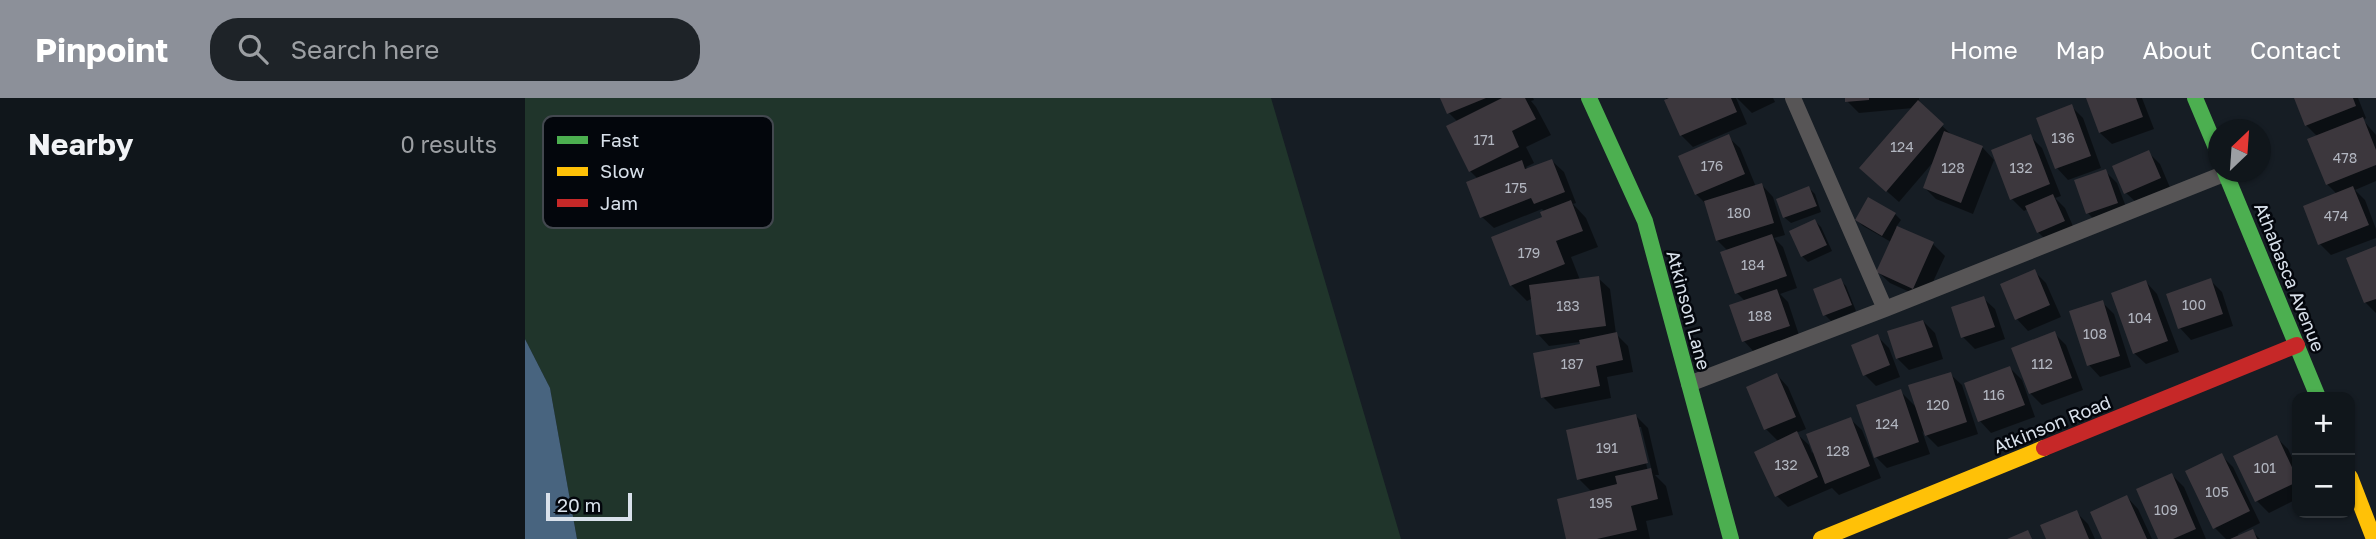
<!DOCTYPE html>
<html lang="en">
<head>
<meta charset="utf-8">
<style>
  :root { --surface:#10161b; --page:#1e2328; --text:#f1f3f6; --muted:#9c9fa3; --line:#30353a; --accent:#8c9099 }
  body { margin:0; font-family:"Golos Text",sans-serif; background:var(--page); color:var(--text) }
  .controls { position:absolute; right:21px; bottom:21px; display:grid; overflow:hidden; border-radius:14px; box-shadow:0 2px 5px #0004 }
  .controls button { width:63px; height:63px; display:grid; place-items:center; padding:0; border:0; border-bottom:2px solid var(--line); background:var(--surface); color:var(--text); font:35px sans-serif }
  .compass { position:absolute; left:1683px; top:21px; width:63px; height:63px; border-radius:50%; background:var(--surface); box-shadow:0 2px 5px #0004; rotate:25deg }
  .scale { position:absolute; left:21px; bottom:18px; width:86px; box-sizing:border-box; padding-left:7px; border:4px solid #d9e1eb; border-top:0; font-size:19px; line-height:24px; white-space:nowrap; color:#d9e1eb; -webkit-text-stroke:5px #03060c; paint-order:stroke }
  .list { margin:0; padding:0; list-style:none }
  h2 { display:flex; justify-content:space-between; align-items:center; height:91px; margin:0; padding:0 28px; font-size:30px }
  h2 small { font-size:23px; font-weight:400; color:var(--muted) }
  .icon { flex:none; width:38px; height:38px; fill:none; stroke:currentColor; stroke-width:2; stroke-linecap:round; stroke-linejoin:round }
  .map { position:relative; flex:none; width:1851px; height:441px; overflow:hidden }
  header { display:flex; align-items:center; gap:42px; box-sizing:border-box; height:98px; padding:0 35px; background:var(--accent); color:#fff }
  header strong { font-size:33px }
  nav { display:flex; gap:38px; margin-inline-start:auto; font-size:24px }
  .search { width:490px; height:63px; background:var(--page); display:flex; align-items:center; gap:18px; box-sizing:border-box; padding:0 24px; border-radius:28px; color:var(--muted); font-size:26px }
  main { display:flex }
  aside { flex:1; background:var(--surface) }
  .map>svg:first-child { display:block }
  .green { fill:#20352b }
  .water { fill:#48647f }
  .shadow { fill:#0007; fill-rule:evenodd }
  .building { fill:#3c373d }
  .lines { fill:none; stroke-linecap:round; stroke-linejoin:round }
  .lane { stroke:#575556; stroke-width:16 }
  .fast { stroke:#4caf50; stroke-width:16 }
  .slow { stroke:#ffc107; stroke-width:16 }
  .jam { stroke:#c62828; stroke-width:16 }
  .labels { text-anchor:middle; dominant-baseline:central; stroke-width:5; stroke-linejoin:round; paint-order:stroke }
  .number-label { font-size:14px; fill:#b2b6c0 }
  .street-label { font-size:18px; fill:#d9e1eb; stroke:#03060c }
  .key { fill:#03060c; stroke:#43484f; stroke-width:2 }
  .key-label { font-size:19px; fill:#d9e1eb }
</style>
</head>
<body>
<header>
<strong>Pinpoint</strong>
<div class="search"><svg class="icon" aria-label="search" viewBox="0 0 24 24"><circle cx="10" cy="10" r="6"/><path d="M15 15l6 6"/></svg>Search here</div>
<nav><a>Home</a><a>Map</a><a>About</a><a>Contact</a></nav>
</header>
<main>
<aside>
<h2>Nearby<small>0 results</small></h2>
<ul class="list">
</ul>
</aside>
<div class="map">
<svg width="1851" height="441" viewBox="0 0 1851 441">
  <rect width="100%" height="100%" fill="#161d24"/>
  <path class="green" d="M0 0H746L876 441H52L25 290 0 241Z"/>
  <path class="water" d="M0 241 25 290 52 441H0Z"/>
  <path class="shadow" d="M917 0H1008L1009 2 1006 3 1011 9 1026 37 1001 49 1009 65 1001 69 1004 72 1027 63 1039 74 1051 105 1048 106 1061 120 1073 149 1046 159 1055 182 1073 180 1085 191 1091 236 1103 248 1108 274 1082 279 1086 300 1030 311 1018 299 1063 246 1062 243 1024 248 1013 236 1008 200 1002 203 986 187 1020 114 1017 111 969 130 957 119 953 81 945 73 933 24 924 15Z
    M1141 0H1211L1222 26 1168 49 1156 37Z
    M1212 0H1248L1250 4 1227 15Z
    M1321 0H1394L1395 7 1430 40 1458 50 1469 62 1448 116 1411 101 1400 90 1410 62 1374 104 1348 81 1388 10 1334 15 1322 3Z
    M1563 0H1617L1629 31 1587 46 1575 35Z
    M1771 0H1833L1841 20 1838 22 1851 37V83L1830 92 1840 102 1851 131V140L1806 157 1795 146 1812 96 1802 86 1793 39 1781 27Z
    M1546 8 1558 20 1576 70 1543 82 1532 70Z
    M1505 38 1517 50 1536 98 1530 100 1540 110 1551 135 1525 146 1513 134 1503 111 1499 113 1487 101Z
    M1203 39 1215 50 1231 89 1237 87 1248 99 1260 137 1249 140 1258 149 1272 190 1255 196 1263 204 1275 240 1230 255 1219 243 1207 208 1220 203 1212 195 1203 153 1192 142 1181 106 1171 96Z
    M1623 54 1635 66 1646 92 1613 106 1601 95Z
    M1581 74 1592 85 1604 117 1574 127 1563 115Z
    M1284 90 1290 96 1296 114 1266 125 1260 120 1253 102Z
    M1370 116 1376 122 1371 129 1408 146 1420 158 1400 201 1365 185 1353 174 1366 144 1338 128 1332 122Z
    M1290 123 1296 129 1307 153 1283 164 1277 158Z
    M1851 150V215L1840 204Z
    M1509 173 1521 185 1536 219 1503 233 1492 221Z
    M1315 182 1321 188 1331 213 1306 223 1300 217Z
    M1685 182 1697 194 1708 228 1666 242 1655 230Z
    M1621 184 1632 196 1654 254 1621 266 1609 255Z
    M1458 200 1470 211 1480 241 1450 251 1438 239 1428 210Z
    M1577 204 1589 216 1606 269 1575 279 1564 267Z
    M1398 223 1410 235 1418 261 1384 272 1372 260Z
    M1529 235 1541 247 1558 292 1517 307 1505 295Z
    M1352 238 1364 250 1375 279 1351 288 1340 277Z
    M1485 270 1497 282 1510 319 1466 335 1455 323 1441 286Z
    M1425 276 1437 287 1453 336 1413 349 1397 333 1405 356 1362 370 1351 359 1375 293 1392 310Z
    M1252 277 1263 289 1281 331 1271 335 1284 347 1287 355 1325 321 1337 332 1356 380 1314 397 1307 390 1263 409 1252 398 1254 344 1241 331Z
    M1111 318 1123 330 1134 377H1130L1141 388 1148 417 1121 423 1125 441H1043L1067 394 1054 381ZM1113 329H1116L1127 373 1123 374Z
    M1751 339 1763 351 1772 370V401L1744 415 1732 403 1711 358Z
    M1696 357 1708 369 1735 425 1713 436 1714 439 1727 433 1735 441H1701L1690 430Z
    M1647 377 1659 389 1681 441H1635Z
    M1602 399 1613 411 1627 441H1579Z
    M1551 414 1563 426 1570 441H1523Z"/>
  <path class="building" d="M915 0H961L922 16Z
    M977 0H1000L1011 21 987 33 994 49 944 74 921 28Z
    M1144 0H1206L1212 14 1155 38 1139 2Z
    M1320 0H1344V2L1320 4Z
    M1561 0H1611L1618 19 1574 35Z
    M1769 0H1828L1831 8 1780 28Z
    M1393 2 1419 26 1361 94 1334 70Z
    M1547 6 1566 58 1530 71 1511 20Z
    M1838 19 1851 52V67L1801 87 1782 41Z
    M1419 33 1458 48 1436 105 1398 90Z
    M1204 36 1220 76 1170 97 1153 58Z
    M1506 36 1525 86 1485 102 1466 52Z
    M1624 52 1636 80 1599 96 1587 68Z
    M1027 61 1040 94 1009 106 1006 100 955 120 941 84 997 62 1000 71Z
    M1581 71 1593 105 1561 116 1549 82Z
    M1237 85 1249 125 1191 143 1179 103Z
    M1284 88 1292 108 1258 120 1251 101Z
    M1828 88 1844 127 1793 147 1778 108Z
    M1528 96 1540 123 1512 135 1500 108Z
    M1343 99 1371 115 1357 138 1330 122Z
    M1046 102 1058 133 1031 143 1040 166 985 188 966 139 1017 119 1015 114Z
    M1290 121 1302 147 1276 159 1264 133Z
    M1372 128 1409 144 1388 191 1351 174Z
    M1247 136 1262 178 1210 196 1195 154Z
    M1851 148V201L1839 205 1821 160Z
    M1510 171 1525 207 1490 222 1475 186Z
    M1074 178 1081 228 1011 237 1004 187Z
    M1316 180 1327 207 1298 218 1288 191Z
    M1686 180 1698 216 1653 231 1641 196Z
    M1621 182 1643 243 1608 256 1586 195Z
    M1252 191 1265 228 1217 244 1204 207Z
    M1459 198 1470 229 1436 240 1426 209Z
    M1578 202 1595 258 1562 268 1544 213Z
    M1398 222 1408 249 1371 261 1362 233Z
    M1530 233 1547 280 1504 296 1486 250Z
    M1092 234 1098 262 1071 268 1075 288 1016 300 1008 255 1055 246 1054 242Z
    M1353 236 1365 267 1338 278 1326 247Z
    M1485 268 1500 307 1453 324 1439 285Z
    M1426 274 1442 324 1400 338 1383 287Z
    M1252 275 1271 319 1239 332 1221 289Z
    M1376 291 1394 344 1349 360 1331 307Z
    M1111 316 1123 365 1052 382 1041 332Z
    M1326 319 1345 368 1300 386 1281 336Z
    M1272 333 1293 379 1250 399 1229 354Z
    M1752 337 1772 380V384L1730 404 1708 358Z
    M1697 355 1725 413 1688 431 1660 373Z
    M1126 370 1133 401 1106 408 1112 432 1072 441H1041L1032 401 1092 386 1090 378Z
    M1647 375 1671 431 1648 441H1633L1611 391Z
    M1602 397 1622 441H1577L1565 414Z
    M1552 412 1564 441H1521L1515 427Z
    M1728 431 1732 441H1705Z
    M1503 432 1507 441H1482Z"/>
  <g class="lines">
    <path class="lane" d="M1268 0 1360 211
      M1164 286 1360 211 1701 75"/>
    <path class="fast" d="M1064 0 1120 123 1206 441
      M1670 0 1694 57
      M1700 74 1793 299"/>
    <path class="slow" d="M1825 379 1849 441
      M1296 441 1519 350"/>
    <path class="jam" d="M1519 350 1772 247"/>
  </g>
  <g class="labels">
    <g class="number-label">
      <text x="1538" y="39">136</text>
      <text x="959" y="41">171</text>
      <text x="1377" y="48">124</text>
      <text x="1820" y="59">478</text>
      <text x="1187" y="67">176</text>
      <text x="1428" y="69">128</text>
      <text x="1496" y="69">132</text>
      <text x="991" y="89">175</text>
      <text x="1214" y="114">180</text>
      <text x="1811" y="117">474</text>
      <text x="1004" y="154">179</text>
      <text x="1228" y="166">184</text>
      <text x="1669" y="206">100</text>
      <text x="1043" y="207">183</text>
      <text x="1235" y="217">188</text>
      <text x="1615" y="219">104</text>
      <text x="1570" y="235">108</text>
      <text x="1047" y="265">187</text>
      <text x="1517" y="265">112</text>
      <text x="1469" y="296">116</text>
      <text x="1413" y="306">120</text>
      <text x="1362" y="325">124</text>
      <text x="1082" y="349">191</text>
      <text x="1313" y="352">128</text>
      <text x="1261" y="366">132</text>
      <text x="1740" y="369">101</text>
      <text x="1692" y="393">105</text>
      <text x="1076" y="404">195</text>
      <text x="1641" y="411">109</text>
    </g>
    <g class="street-label">
      <text transform="translate(1765 179) rotate(68)">Athabasca Avenue</text>
      <text transform="translate(1164 212) rotate(75)">Atkinson Lane</text>
      <text transform="translate(1527 326) rotate(-22)">Atkinson Road</text>
    </g>
  </g>
  <rect x="18" y="18" width="230" height="112" rx="10" class="key"/>
  <rect x="32" y="38" width="31" height="8" fill="#4caf50"/>
  <rect x="32" y="69" width="31" height="9" fill="#ffc107"/>
  <rect x="32" y="101" width="31" height="8" fill="#c62828"/>
  <g class="key-label">
    <text x="75" y="49">Fast</text>
    <text x="75" y="80">Slow</text>
    <text x="75" y="112">Jam</text>
  </g>
</svg>
<div class="controls">
<button>+</button>
<button>−</button>
</div>
<svg class="compass" viewBox="-18 -18 36 36"><path d="M0-13l5 13h-10z" fill="#e53935"/><path d="M0 13l5-13h-10z" fill="#9c9fa3"/></svg>
<div class="scale">20 m</div>
</div>
</main>
</body>
</html>
